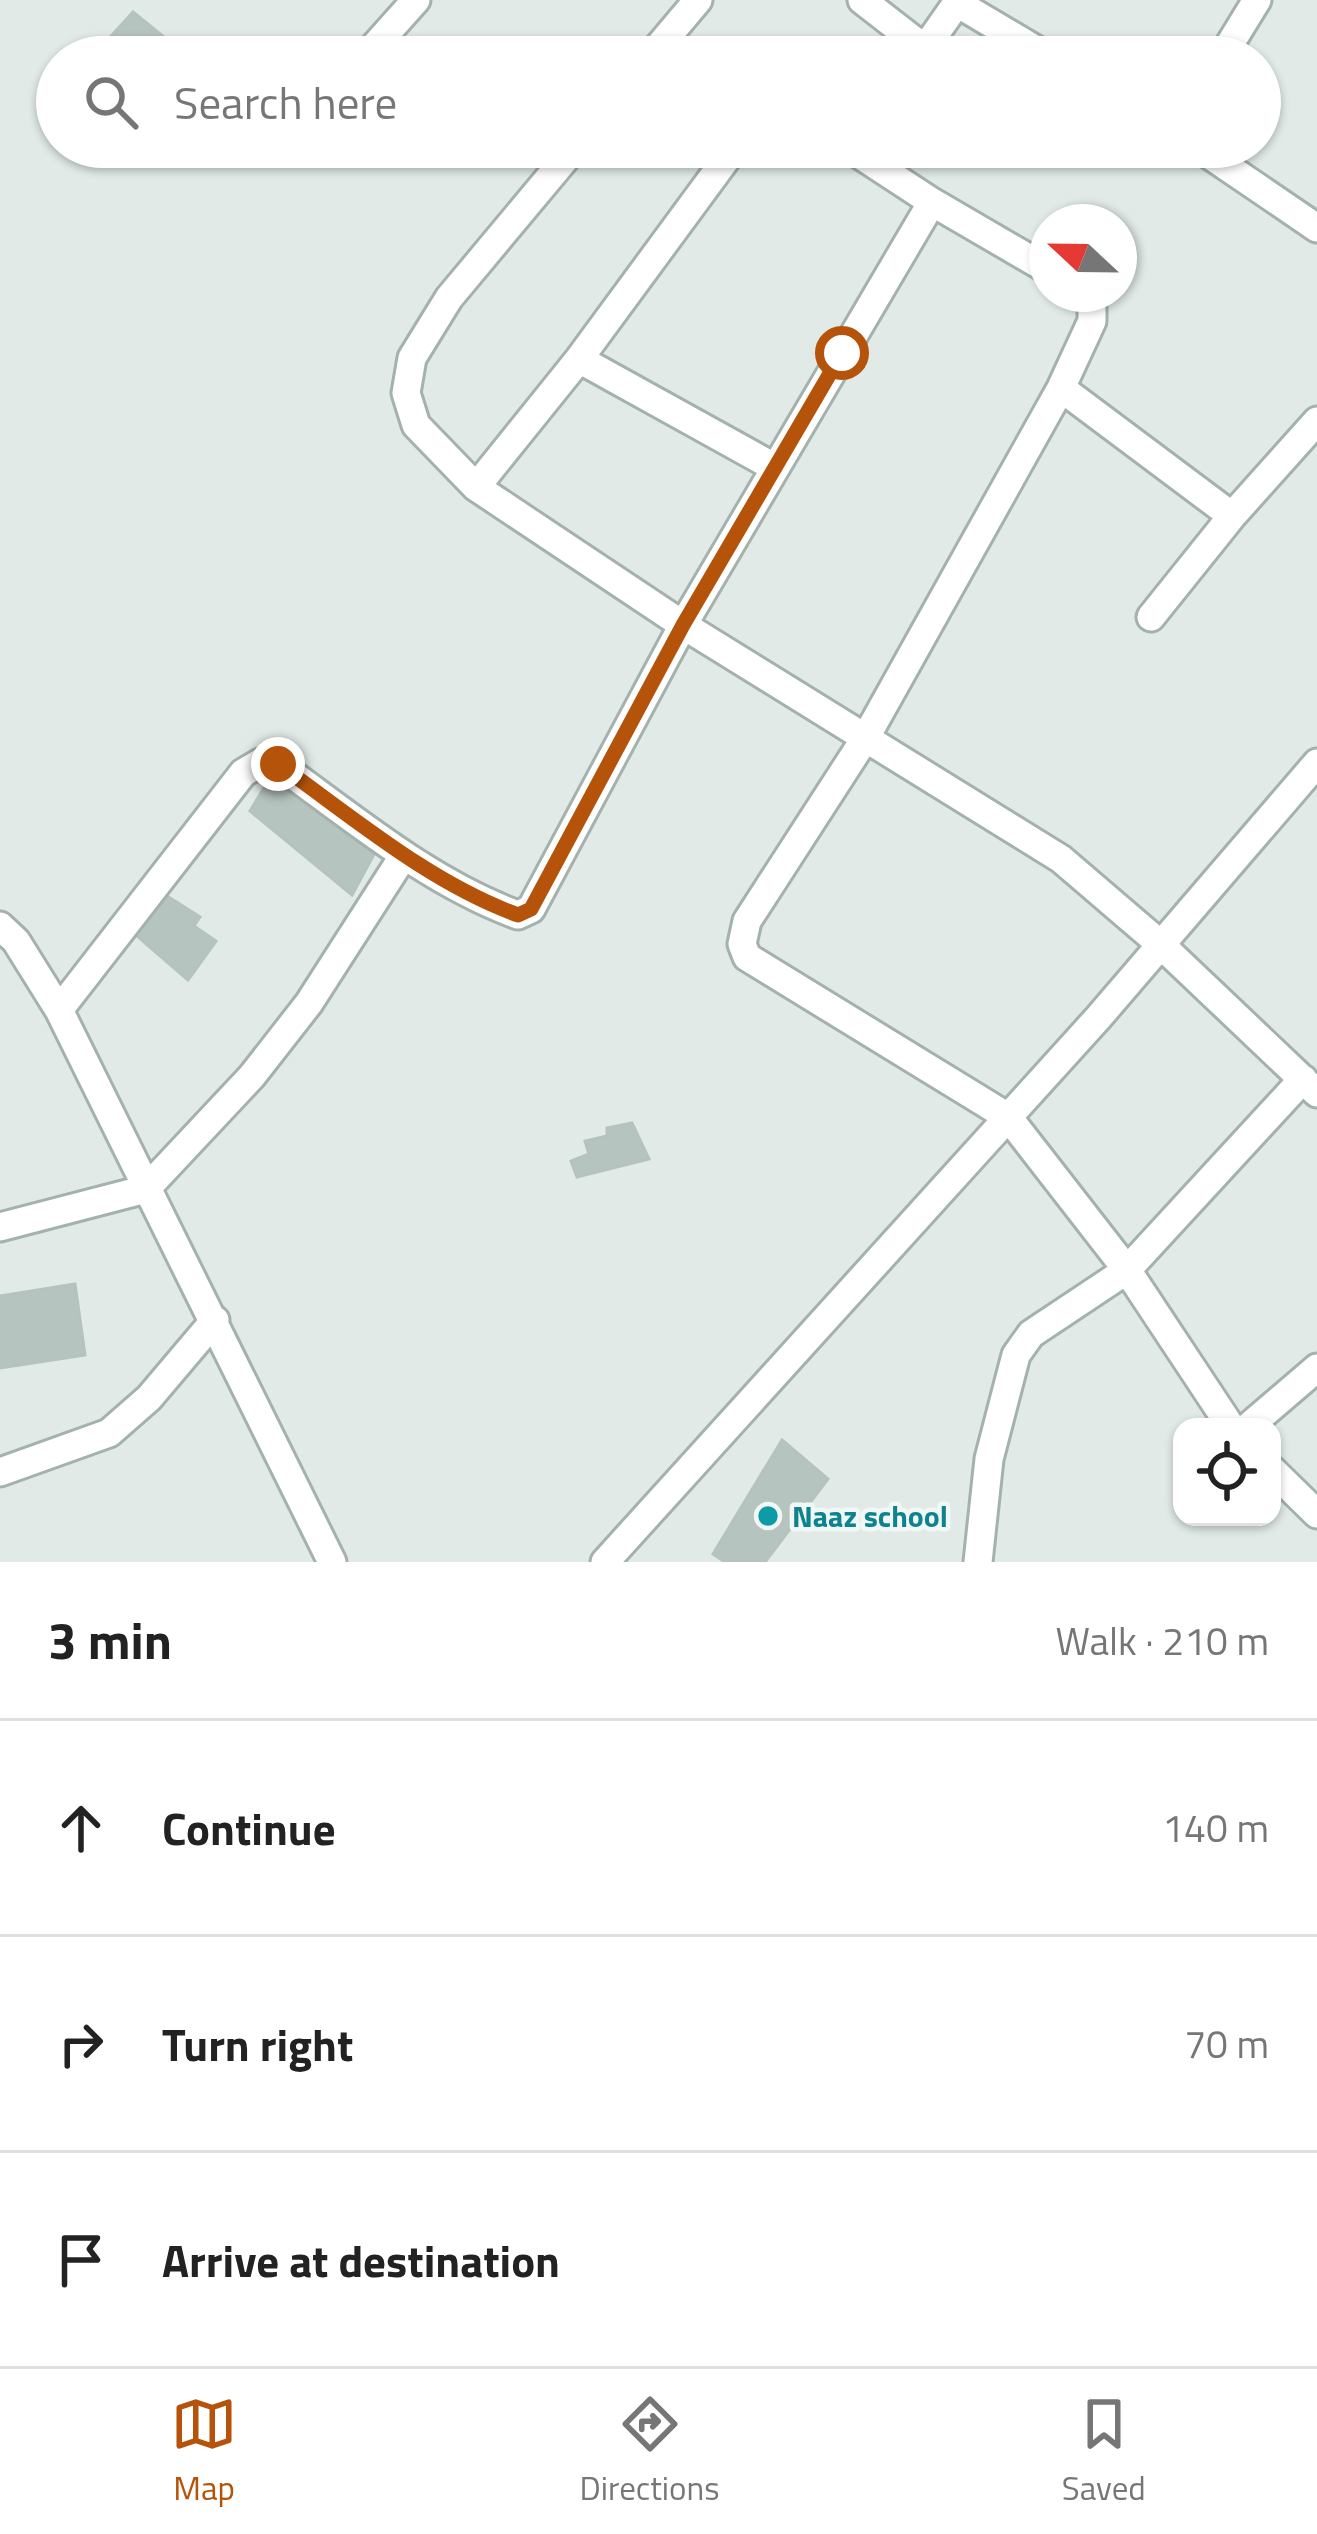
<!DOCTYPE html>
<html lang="en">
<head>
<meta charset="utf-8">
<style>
  :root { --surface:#fff; --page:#f2f2f2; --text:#222; --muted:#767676; --line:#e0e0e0; --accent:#b45309 }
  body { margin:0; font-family:"Titillium Web",sans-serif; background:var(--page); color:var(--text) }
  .controls { position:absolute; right:36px; bottom:36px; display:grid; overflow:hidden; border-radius:24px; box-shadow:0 3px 9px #0004 }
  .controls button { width:108px; height:108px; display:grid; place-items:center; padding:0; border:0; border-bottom:3px solid var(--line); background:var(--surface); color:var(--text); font:60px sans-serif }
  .compass { position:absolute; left:1029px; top:204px; width:108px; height:108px; border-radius:50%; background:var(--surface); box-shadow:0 3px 9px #0004; rotate:292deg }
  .stop { position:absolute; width:36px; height:36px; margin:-27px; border:9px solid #b45309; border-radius:50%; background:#fff }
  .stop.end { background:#b45309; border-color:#fff; box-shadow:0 3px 12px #0008 }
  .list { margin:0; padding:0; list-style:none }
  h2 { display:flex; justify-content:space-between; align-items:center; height:156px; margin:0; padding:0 48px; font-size:51px }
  h2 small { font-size:39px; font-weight:400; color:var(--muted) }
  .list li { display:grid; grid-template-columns:78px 1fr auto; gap:36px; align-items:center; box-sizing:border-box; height:216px; padding:0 48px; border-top:3px solid var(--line) }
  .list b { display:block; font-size:45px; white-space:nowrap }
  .list em { font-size:39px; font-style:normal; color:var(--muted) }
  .icon { flex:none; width:66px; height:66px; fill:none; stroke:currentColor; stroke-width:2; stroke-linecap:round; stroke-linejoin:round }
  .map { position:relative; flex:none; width:1317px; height:1562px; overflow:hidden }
  .search { position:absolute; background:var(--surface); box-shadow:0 3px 9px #0004; left:36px; right:36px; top:36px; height:132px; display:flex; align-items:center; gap:30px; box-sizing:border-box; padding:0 42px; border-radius:66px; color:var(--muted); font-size:45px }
  .sheet { height:804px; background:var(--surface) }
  nav { display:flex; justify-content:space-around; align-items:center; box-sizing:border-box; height:168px; border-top:3px solid var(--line); background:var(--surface); font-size:33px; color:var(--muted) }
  nav a { display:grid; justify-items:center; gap:6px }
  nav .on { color:var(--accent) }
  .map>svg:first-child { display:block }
  .building { fill:#b6c4bf; stroke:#b4c3bd; stroke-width:3 }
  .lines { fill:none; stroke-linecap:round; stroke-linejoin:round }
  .street-casing { stroke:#a4b1ad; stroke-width:33 }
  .street { stroke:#fff; stroke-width:27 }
  .route { stroke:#b45309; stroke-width:15 }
  .culture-dot { fill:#0f9aa8; stroke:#f1f7f4; stroke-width:4.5 }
  .labels { text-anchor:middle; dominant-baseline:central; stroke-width:9; stroke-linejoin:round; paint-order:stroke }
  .culture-label { font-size:30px; font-weight:bold; fill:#0d838f; stroke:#f1f7f4; text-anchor:start }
</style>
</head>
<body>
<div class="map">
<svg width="1317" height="1562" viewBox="0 0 1317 1562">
  <rect width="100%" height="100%" fill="#e1eae6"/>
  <path class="building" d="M133 12 180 50 172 57H96L94 55Z
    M273 773 378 847 352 895 250 811Z
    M159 891 200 917 194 926 216 941 188 980 129 929Z
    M632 1123 649 1159 577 1177 571 1161 589 1154 585 1141 607 1136V1128Z
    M75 1284 85 1355 0 1368V1296Z
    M782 1440 828 1479 765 1562H725L713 1554Z"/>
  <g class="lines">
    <g class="street-casing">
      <path id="street" d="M862 0 925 49
        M957 3 1048 57
        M365 57 416 0
        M650 57 698 0
        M919 57 959 0
        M1222 57 1257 0
        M575 147 449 298 412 358 406 393 416 425 476 487 683 625 1061 859 1159 943 1317 1093
        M848 147 932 202 1047 269
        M1198 147 1317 228
        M1085 294 1092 305V321L1061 388 866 737 747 921 742 944 747 957 1008 1117 1127 1270 1231 1427
        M579 359 774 467
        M1061 388 1232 516 1317 421
        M476 487 579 359 735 147
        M1151 617 1232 516
        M0 926 16 941 59 1010 332 1562
        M59 1010 243 773 260 763 278 764C353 818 430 883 518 915L531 909 683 625 932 202
        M0 1227 146 1189 252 1076 309 1003 404 855
        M1248 1427 1317 1368
        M1272 1470 1317 1514
        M0 1472 109 1433 149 1398 215 1320
        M605 1562 1098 1018 1317 763
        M978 1562 989 1459 1016 1355 1031 1334 1127 1270 1303 1079"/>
    </g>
    <use href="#street" class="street"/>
  </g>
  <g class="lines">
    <path class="route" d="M278 764C354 818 430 883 518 915L531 909 683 625 842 353"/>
  </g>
  <circle class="culture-dot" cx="768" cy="1516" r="12"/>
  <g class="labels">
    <g class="culture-label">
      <text x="792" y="1516">Naaz school</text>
    </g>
  </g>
</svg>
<div class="controls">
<button><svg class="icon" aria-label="locate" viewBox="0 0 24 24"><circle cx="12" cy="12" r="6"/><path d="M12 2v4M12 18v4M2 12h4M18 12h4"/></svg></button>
</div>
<svg class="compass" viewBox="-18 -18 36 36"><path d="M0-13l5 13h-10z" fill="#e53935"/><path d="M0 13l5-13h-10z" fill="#767676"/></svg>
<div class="stop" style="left:842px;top:353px"></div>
<div class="stop end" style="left:278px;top:764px"></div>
<div class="search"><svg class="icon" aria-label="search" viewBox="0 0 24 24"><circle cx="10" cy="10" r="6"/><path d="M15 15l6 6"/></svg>Search here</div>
</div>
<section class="sheet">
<h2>3 min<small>Walk · 210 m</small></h2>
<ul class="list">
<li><svg class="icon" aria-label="ahead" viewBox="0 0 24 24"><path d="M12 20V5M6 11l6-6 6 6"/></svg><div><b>Continue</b></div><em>140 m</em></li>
<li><svg class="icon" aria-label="right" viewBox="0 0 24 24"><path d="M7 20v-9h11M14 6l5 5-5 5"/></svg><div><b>Turn right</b></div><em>70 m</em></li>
<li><svg class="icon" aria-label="arrive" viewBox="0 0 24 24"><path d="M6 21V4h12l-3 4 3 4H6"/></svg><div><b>Arrive at destination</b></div></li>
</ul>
</section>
<nav>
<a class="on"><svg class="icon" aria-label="map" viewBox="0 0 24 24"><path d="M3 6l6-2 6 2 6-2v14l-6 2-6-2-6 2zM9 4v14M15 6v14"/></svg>Map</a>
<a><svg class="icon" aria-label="directions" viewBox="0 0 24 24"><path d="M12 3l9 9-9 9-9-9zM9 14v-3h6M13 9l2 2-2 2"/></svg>Directions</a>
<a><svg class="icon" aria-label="saved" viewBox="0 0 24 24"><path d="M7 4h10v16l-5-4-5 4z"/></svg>Saved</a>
</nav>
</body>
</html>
